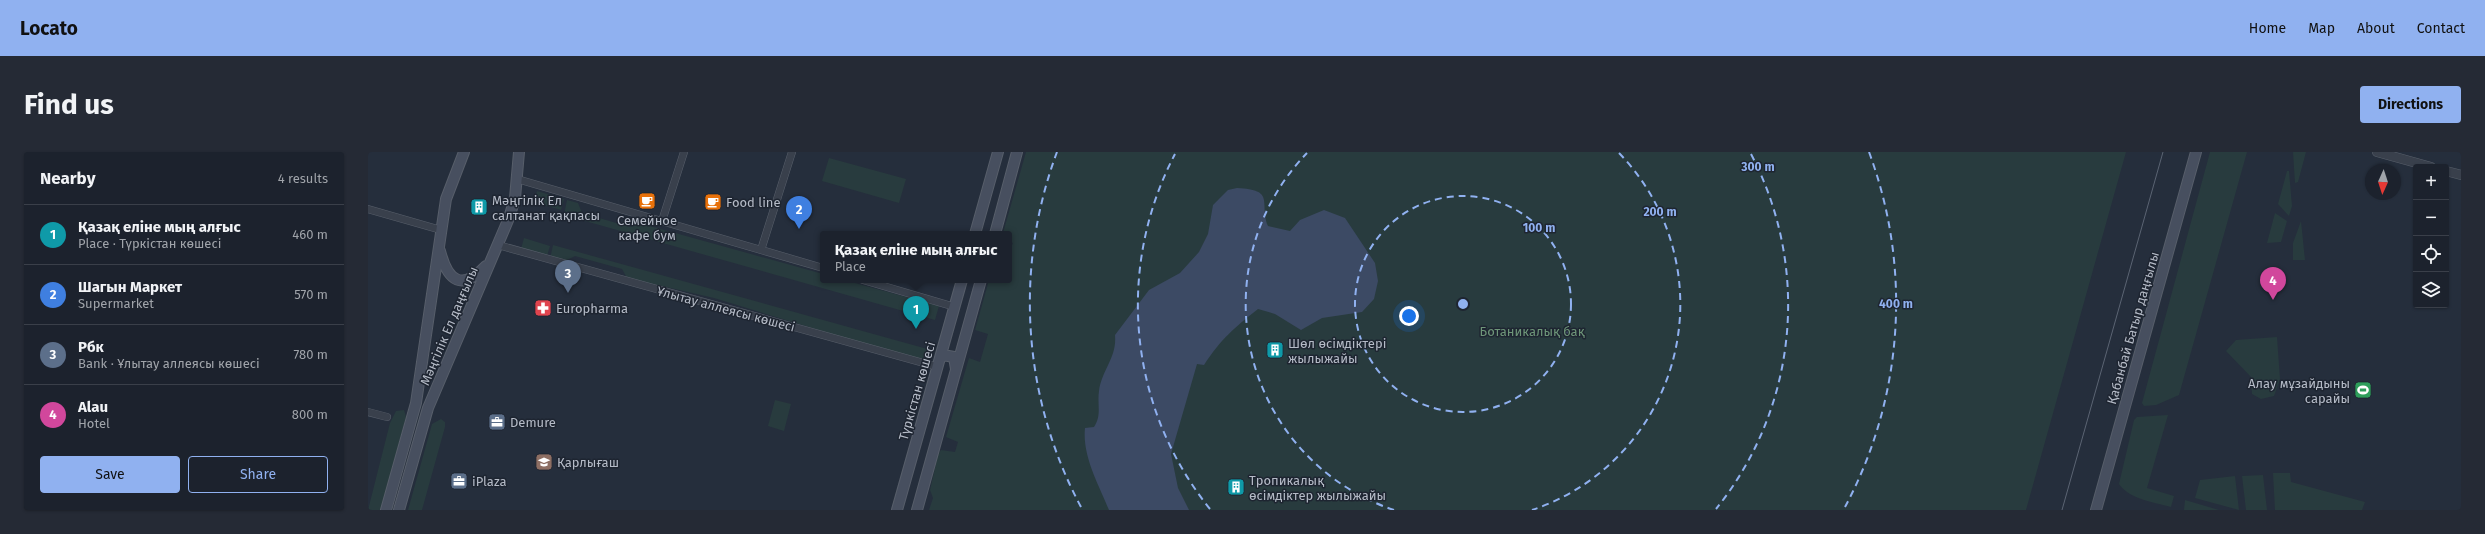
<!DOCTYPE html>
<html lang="en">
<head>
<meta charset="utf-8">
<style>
  :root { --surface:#1c222d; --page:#252a35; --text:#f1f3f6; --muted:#a0a4aa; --line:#3a3f49; --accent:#90b1f0 }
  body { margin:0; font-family:"Fira Sans",sans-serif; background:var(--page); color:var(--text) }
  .controls { position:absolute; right:12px; top:12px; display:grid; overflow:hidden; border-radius:4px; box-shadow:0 1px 3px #0004 }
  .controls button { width:36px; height:36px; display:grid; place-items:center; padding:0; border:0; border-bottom:1px solid var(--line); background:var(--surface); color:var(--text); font:20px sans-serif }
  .compass { position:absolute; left:1997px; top:12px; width:36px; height:36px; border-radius:50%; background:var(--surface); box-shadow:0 1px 3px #0004; rotate:183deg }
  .you { position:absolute; left:1041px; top:164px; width:14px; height:14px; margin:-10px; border:3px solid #fff; border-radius:50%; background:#1a73e8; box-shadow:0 0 0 6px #1a73e833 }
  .badge { display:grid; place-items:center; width:26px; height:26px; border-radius:50%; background:var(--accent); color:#fff; font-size:13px; font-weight:700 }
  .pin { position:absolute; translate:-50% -33px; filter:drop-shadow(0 1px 2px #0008) }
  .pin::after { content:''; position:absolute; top:21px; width:14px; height:12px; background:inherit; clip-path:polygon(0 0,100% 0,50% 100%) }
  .popup { position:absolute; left:452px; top:79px; width:192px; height:52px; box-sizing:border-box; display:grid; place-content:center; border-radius:4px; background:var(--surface); filter:drop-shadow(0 1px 3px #0005); font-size:13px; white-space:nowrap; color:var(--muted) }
  .popup b { font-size:15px; color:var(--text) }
  .popup::after { content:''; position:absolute; left:50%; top:100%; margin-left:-8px; border:8px solid transparent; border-top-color:var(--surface) }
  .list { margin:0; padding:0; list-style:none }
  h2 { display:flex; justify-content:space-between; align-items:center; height:52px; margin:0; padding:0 16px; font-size:17px }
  h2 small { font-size:13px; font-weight:400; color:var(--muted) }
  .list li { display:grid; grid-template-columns:26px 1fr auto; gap:12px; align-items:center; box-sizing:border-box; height:60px; padding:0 16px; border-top:1px solid var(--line) }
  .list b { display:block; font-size:15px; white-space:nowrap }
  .list p { margin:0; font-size:13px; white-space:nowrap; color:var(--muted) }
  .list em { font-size:13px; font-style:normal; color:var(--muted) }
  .actions { display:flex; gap:8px; padding:12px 16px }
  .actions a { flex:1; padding:9px 0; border:1px solid var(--accent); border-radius:4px; text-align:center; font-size:14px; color:var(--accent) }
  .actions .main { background:var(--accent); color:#111 }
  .icon { flex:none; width:22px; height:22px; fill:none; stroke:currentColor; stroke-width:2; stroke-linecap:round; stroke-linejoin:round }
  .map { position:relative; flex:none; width:2093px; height:358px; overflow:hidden; border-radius:4px }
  header { display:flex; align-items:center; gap:24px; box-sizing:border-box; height:56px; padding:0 20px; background:var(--accent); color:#111 }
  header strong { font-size:19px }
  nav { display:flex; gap:22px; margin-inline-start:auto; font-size:14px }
  .intro { display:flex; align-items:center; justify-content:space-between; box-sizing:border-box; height:96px; padding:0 24px }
  h1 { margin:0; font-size:28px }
  .button { padding:10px 18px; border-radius:4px; background:var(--accent); color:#111; font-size:14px; font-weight:700 }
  main { display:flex; gap:24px; padding:0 24px }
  aside { flex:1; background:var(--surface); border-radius:4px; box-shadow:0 1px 3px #0004 }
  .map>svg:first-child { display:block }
  .green { fill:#283b3e }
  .water { fill:#3c4a64 }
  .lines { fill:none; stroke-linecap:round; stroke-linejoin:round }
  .minor-casing { stroke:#575e6a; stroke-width:8 }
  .tertiary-casing { stroke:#575e6a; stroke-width:10 }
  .secondary-casing { stroke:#575e6a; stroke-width:12 }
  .minor { stroke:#39404c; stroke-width:7 }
  .tertiary { stroke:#39404c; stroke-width:9 }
  .secondary { stroke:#474f5f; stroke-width:10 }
  .tram { stroke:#5b6473; stroke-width:1 }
  .ring { fill:none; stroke:#90b1f0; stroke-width:2; stroke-dasharray:7 5 }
  .labels { text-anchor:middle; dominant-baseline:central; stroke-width:3; stroke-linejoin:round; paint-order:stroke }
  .poi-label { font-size:13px; fill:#b5bbc7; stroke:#1e2531; text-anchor:start }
  .street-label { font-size:13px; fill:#b5bbc7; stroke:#1e2531 }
  .park-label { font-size:13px; fill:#6e9679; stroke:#1e2531 }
  .centre { fill:#90b1f0; stroke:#1e2531; stroke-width:2 }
  .ring-label { font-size:12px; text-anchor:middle; font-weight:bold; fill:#90b1f0; stroke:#1e2531; stroke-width:3; stroke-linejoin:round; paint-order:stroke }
</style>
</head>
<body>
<header>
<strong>Locato</strong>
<nav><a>Home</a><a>Map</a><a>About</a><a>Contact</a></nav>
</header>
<div class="intro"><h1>Find us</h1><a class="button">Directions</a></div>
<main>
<aside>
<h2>Nearby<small>4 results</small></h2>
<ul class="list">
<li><span class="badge" style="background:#0f9aa8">1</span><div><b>Қазақ еліне мың алғыс</b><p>Place · Түркістан көшесі</p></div><em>460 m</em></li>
<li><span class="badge" style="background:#3f7fe0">2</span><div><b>Шагын Маркет</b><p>Supermarket</p></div><em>570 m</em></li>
<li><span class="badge" style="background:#5c6f8a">3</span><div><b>Рбк</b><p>Bank · Ұлытау аллеясы көшесі</p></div><em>780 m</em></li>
<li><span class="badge" style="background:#d1479c">4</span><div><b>Alau</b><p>Hotel</p></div><em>800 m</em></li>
</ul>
<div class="actions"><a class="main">Save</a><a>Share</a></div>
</aside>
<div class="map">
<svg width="2093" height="358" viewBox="0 0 2093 358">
  <rect width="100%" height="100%" fill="#252e3c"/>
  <path class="green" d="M658 0H1758L1658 358H561L565 346 562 338 570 303 573 298 587 300 590 290 578 285 601 206 612 210 620 182 607 178 621 128H641V100L645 91 641 89V82L635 81Z
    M1842 0H1879L1811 243 1788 253 1776 254 1774 251Z
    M1925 0H1938L1930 30 1927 31Z
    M461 6 538 27 531 51 454 29Z
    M1919 19H1921L1924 54 1921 64 1910 52Z
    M169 39 196 47 193 58 166 50Z
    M199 48 210 51 214 61 262 75 271 71 455 122V128H476L571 154 567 168 196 63Z
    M1907 61 1919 69 1913 90 1899 91Z
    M1933 69 1937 108H1925V91Z
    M156 86 182 94 179 104 153 97Z
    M185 93 563 198 559 211 346 146 259 126 254 117 207 104 195 110 182 107Z
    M1909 185 1912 227 1906 244 1893 247 1884 242 1883 225 1858 199 1868 188Z
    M407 248 423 252 416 279 400 274Z
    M36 258 38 265 13 358H0L22 271 28 259Z
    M1800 263 1779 336 1806 344 1803 355C1785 350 1761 347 1751 332L1766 268 1769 265Z
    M73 267 77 270V275L54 358H40L64 272Z
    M1905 321H1922L1923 330 1997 350 1994 358H1907Z
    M1895 323 1899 358H1878L1874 324Z
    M1867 324 1871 358 1827 346 1832 328Z
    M1817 348 1851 358H1816Z"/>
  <path class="water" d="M869 36C908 38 891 50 900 74L922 79 932 68 956 58 977 66 1007 111 1010 129 1006 147 994 160 954 166 933 178 907 162 890 157C866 176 853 187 836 213L829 212 803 302 810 336 821 358H741C731 333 714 304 717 276L726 275C734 263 729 253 731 239 734 217 749 206 747 183L781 138 812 121 831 100 840 82 845 53 860 38Z"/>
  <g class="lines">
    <g class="minor-casing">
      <path id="minor" d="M149 27 455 116
        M0 57 73 78
        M294 69 316 0
        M130 93 570 215
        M393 98 424 0
        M495 128 587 155
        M0 260 19 265"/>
    </g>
    <g class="tertiary-casing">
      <path id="tertiary" d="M2009 0 2063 15
        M2078 19 2093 23"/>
    </g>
    <g class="secondary-casing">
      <path id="secondary" d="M607 82 630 0
        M627 82 649 0
        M72 99C80 130 94 139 118 114
        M572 207 575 203 586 205 588 217
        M18 358 48 251 78 47 96 0
        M31 358 60 256 141 66 147 46 151 0
        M529 358 594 128
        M549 358 613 128
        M1728 358 1828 0"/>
    </g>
    <use href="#minor" class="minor"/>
    <use href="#tertiary" class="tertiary"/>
    <use href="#secondary" class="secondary"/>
    <path class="tram" d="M1694 358 1795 0"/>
  </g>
  <g class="ring">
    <circle cx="1095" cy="152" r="108"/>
    <path d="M1026 358A217 217 0 0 1 939 1M1251 1A217 217 0 0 1 1164 358"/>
    <path d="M842 357A325 325 0 0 1 807 2M1383 2A325 325 0 0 1 1348 357"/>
    <path d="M713 355A433 433 0 0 1 689 0M1501 0A433 433 0 0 1 1477 355"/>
  </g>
  <defs>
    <g id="cafe-square" transform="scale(0.9)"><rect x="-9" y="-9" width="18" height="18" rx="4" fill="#e8710a" stroke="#1e2531"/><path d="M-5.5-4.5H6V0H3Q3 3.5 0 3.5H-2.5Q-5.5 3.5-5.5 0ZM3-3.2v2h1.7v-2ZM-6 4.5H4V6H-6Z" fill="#fff"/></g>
    <g id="building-square" transform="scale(0.9)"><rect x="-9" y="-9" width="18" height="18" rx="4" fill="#0f9aa8" stroke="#1e2531"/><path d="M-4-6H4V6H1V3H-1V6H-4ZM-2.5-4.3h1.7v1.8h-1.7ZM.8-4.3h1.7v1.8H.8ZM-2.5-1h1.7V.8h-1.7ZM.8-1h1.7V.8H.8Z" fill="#fff"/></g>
    <g id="pharmacy-square" transform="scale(0.9)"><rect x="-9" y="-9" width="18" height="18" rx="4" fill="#e0444e" stroke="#1e2531"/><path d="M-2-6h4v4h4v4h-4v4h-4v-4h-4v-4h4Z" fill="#fff"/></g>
    <g id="stadium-square" transform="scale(0.9)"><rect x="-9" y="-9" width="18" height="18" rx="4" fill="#2e9e5b" stroke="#1e2531"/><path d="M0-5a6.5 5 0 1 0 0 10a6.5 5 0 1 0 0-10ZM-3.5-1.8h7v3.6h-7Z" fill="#fff"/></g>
    <g id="office-square" transform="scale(0.9)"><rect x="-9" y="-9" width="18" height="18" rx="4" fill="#5c6f8a" stroke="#1e2531"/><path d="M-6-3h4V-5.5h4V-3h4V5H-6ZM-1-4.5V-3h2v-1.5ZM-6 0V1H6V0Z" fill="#fff"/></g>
    <g id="school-square" transform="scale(0.9)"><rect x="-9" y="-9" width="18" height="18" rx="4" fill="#8d6e63" stroke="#1e2531"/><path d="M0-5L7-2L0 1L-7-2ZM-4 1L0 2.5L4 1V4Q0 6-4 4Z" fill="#fff"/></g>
  </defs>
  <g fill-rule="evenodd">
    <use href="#cafe-square" x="279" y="49"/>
    <use href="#cafe-square" x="345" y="50"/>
    <use href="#building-square" x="111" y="55"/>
    <use href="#pharmacy-square" x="175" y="156"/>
    <use href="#building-square" x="907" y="198"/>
    <use href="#stadium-square" x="1995" y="238"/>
    <use href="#office-square" x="129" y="270"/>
    <use href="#school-square" x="176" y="310"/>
    <use href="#office-square" x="91" y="329"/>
    <use href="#building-square" x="868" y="335"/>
  </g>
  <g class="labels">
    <g class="poi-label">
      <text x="124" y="48">Мәңгілік Ел<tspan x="124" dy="15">салтанат қақпасы</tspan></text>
      <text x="358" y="50">Food line</text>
      <text x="279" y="68" text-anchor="middle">Семейное<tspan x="279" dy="15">кафе бум</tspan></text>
      <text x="188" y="156">Europharma</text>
      <text x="920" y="191">Шөл өсімдіктері<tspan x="920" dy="15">жылыжайы</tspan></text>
      <text x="1982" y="231" text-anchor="end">Алау мұзайдыны<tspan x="1982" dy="15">сарайы</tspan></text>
      <text x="142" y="270">Demure</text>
      <text x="189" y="310">Қарлығаш</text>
      <text x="881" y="328">Тропикалық<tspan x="881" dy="15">өсімдіктер жылыжайы</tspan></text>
      <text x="104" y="329">iPlaza</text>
    </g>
    <g class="street-label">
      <text transform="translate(358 157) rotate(15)">Ұлытау аллеясы көшесі</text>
      <text transform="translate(81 174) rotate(-67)">Мәңгілік Ел даңғылы</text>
      <text transform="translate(1765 176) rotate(-74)">Қабанбай Батыр даңғылы</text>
      <text transform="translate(549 239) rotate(-74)">Түркістан көшесі</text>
    </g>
    <g class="park-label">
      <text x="1164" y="179">Ботаникалық бақ</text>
    </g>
  </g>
  <circle cx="1095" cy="152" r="6" class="centre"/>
  <g class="ring-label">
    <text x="1390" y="19">300 m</text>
    <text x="1292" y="64">200 m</text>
    <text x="1171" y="80">100 m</text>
    <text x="1528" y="156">400 m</text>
  </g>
</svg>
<div class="controls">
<button>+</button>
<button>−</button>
<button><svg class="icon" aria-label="locate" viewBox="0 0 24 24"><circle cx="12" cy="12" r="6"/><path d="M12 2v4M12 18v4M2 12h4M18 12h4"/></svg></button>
<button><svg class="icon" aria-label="layers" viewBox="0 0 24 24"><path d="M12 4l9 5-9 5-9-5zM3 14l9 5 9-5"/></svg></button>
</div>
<svg class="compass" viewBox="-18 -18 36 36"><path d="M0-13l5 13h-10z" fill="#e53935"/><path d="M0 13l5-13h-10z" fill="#a0a4aa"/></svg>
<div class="you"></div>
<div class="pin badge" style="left:548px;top:177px;background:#0f9aa8">1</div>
<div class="popup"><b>Қазақ еліне мың алғыс</b>Place</div>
<div class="pin badge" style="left:431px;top:77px;background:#3f7fe0">2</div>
<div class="pin badge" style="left:200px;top:141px;background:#5c6f8a">3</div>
<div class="pin badge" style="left:1905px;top:148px;background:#d1479c">4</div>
</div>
</main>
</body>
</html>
